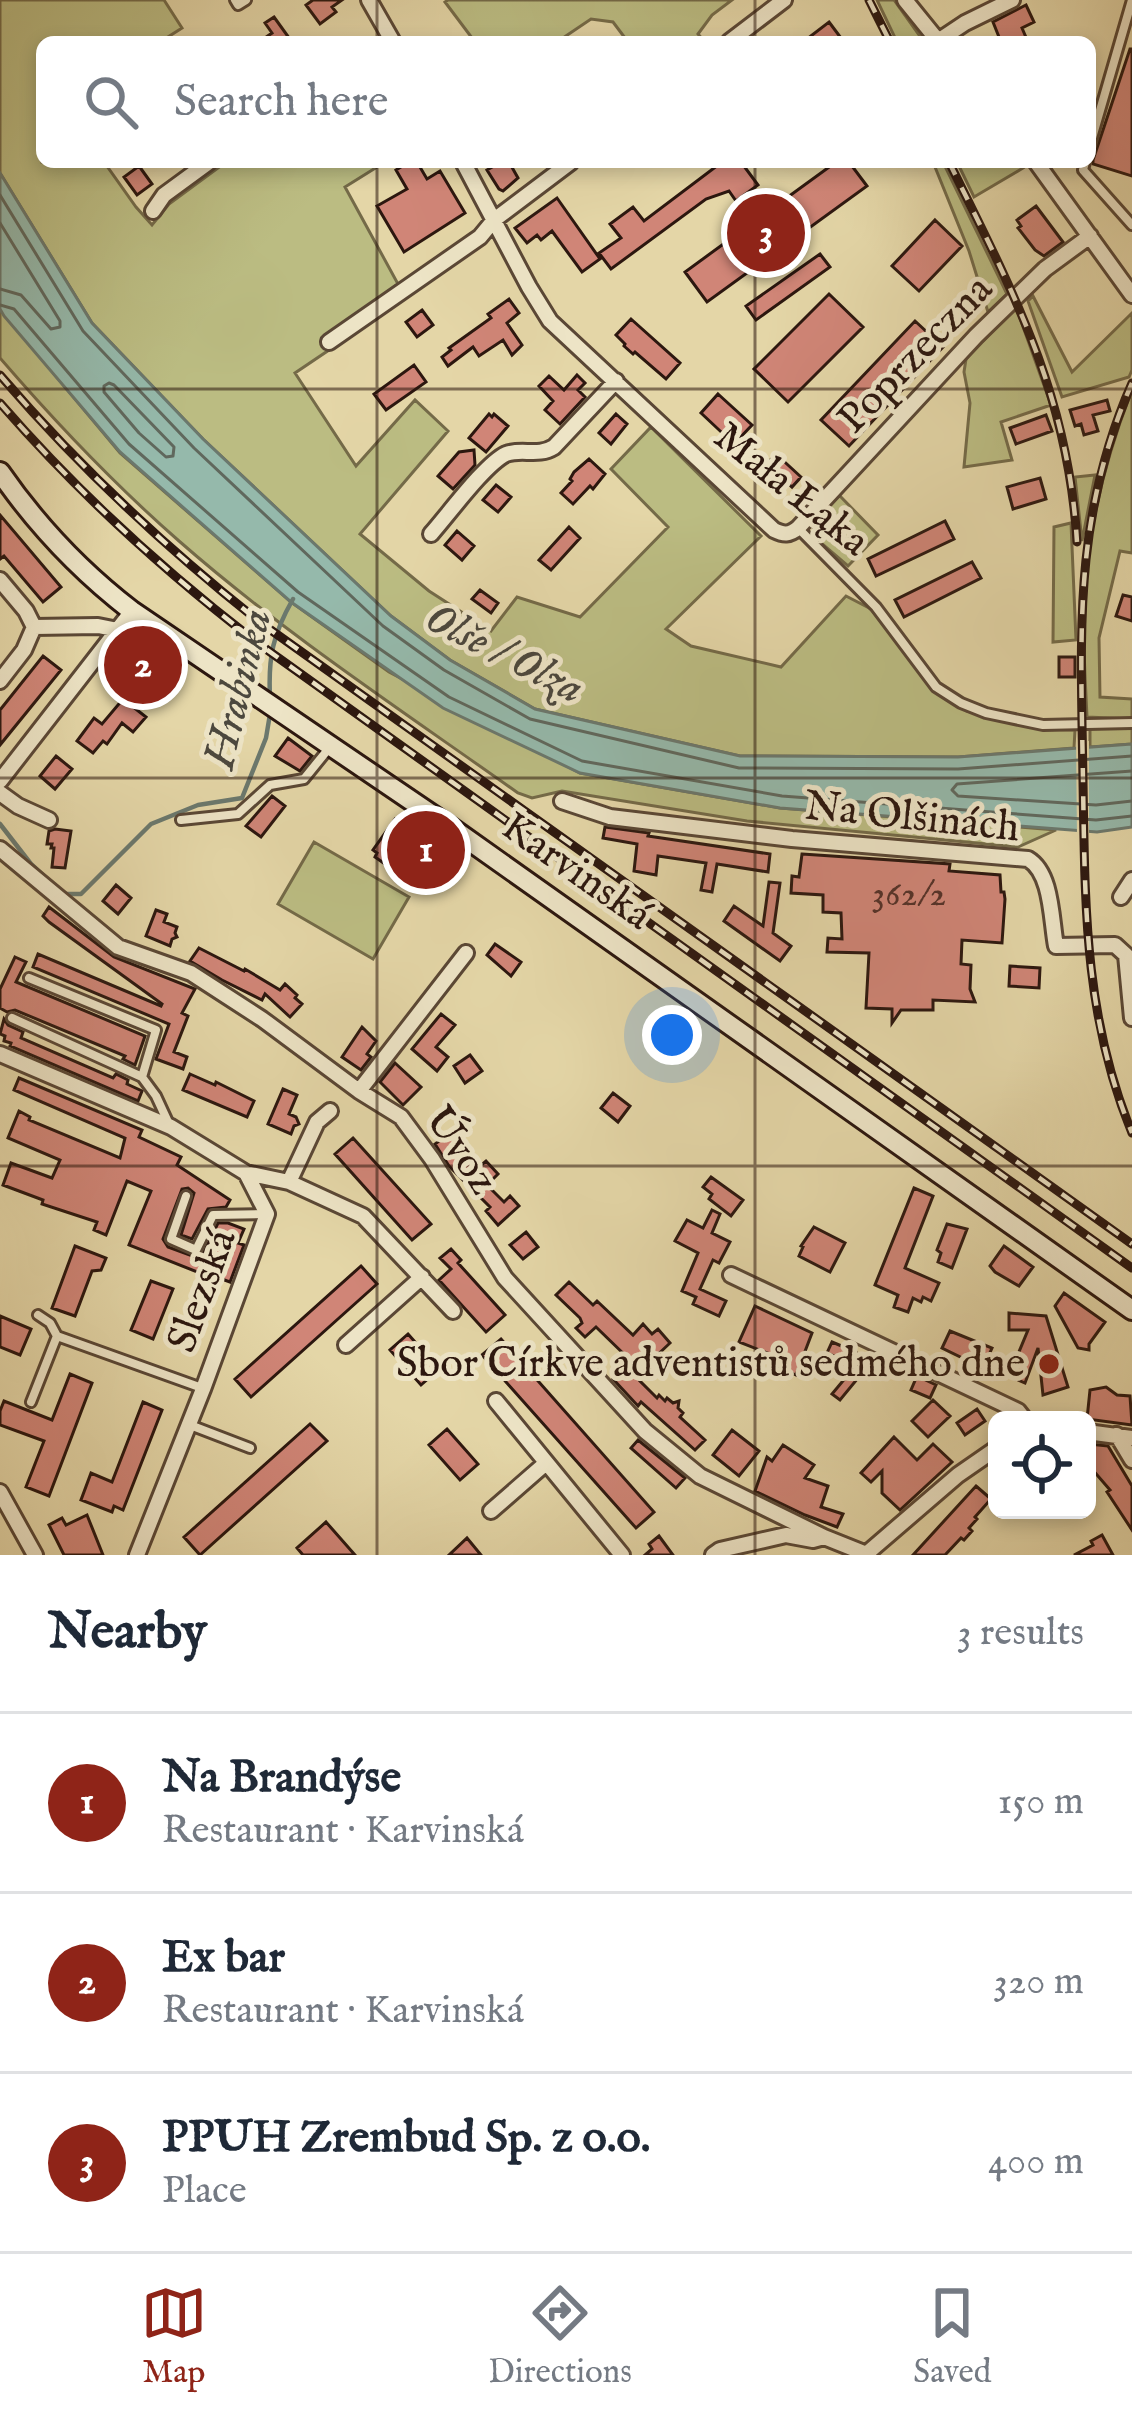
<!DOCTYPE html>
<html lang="en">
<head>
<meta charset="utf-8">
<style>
  :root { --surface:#fff; --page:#f6f6f7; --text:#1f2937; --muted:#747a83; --line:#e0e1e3; --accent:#8f2418 }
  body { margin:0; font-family:"IM FELL English",serif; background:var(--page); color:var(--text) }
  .controls { position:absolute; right:36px; bottom:36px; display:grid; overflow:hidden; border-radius:18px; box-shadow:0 6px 18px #0003 }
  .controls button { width:108px; height:108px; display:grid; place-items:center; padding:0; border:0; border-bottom:3px solid var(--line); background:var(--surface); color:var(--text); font:60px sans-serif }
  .you { position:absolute; left:672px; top:1035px; width:42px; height:42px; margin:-30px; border:9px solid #fff; border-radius:50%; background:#1a73e8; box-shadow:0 0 0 18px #1a73e833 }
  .badge { display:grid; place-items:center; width:78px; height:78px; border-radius:50%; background:var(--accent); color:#fff; font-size:39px; font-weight:700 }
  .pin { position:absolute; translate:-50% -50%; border:6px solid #fff; box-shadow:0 3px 12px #0006 }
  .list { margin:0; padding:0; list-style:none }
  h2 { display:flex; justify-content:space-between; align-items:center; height:156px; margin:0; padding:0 48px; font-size:51px }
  h2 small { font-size:39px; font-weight:400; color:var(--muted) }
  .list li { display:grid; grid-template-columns:78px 1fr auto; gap:36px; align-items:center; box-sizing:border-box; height:180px; padding:0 48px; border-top:3px solid var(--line) }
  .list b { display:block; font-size:45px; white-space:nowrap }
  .list p { margin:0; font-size:39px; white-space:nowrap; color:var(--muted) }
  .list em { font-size:39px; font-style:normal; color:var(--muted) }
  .icon { flex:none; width:66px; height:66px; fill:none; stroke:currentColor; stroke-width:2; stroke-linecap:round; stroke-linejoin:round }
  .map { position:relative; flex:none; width:1132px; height:1555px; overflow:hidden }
  .search { position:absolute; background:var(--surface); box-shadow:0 6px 18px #0003; left:36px; right:36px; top:36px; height:132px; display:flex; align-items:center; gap:30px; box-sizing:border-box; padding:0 42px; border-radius:18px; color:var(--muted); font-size:45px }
  .sheet { height:696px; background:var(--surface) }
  nav { display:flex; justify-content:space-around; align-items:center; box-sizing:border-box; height:168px; border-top:3px solid var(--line); background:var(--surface); font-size:33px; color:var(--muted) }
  nav a { display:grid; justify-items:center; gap:6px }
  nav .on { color:var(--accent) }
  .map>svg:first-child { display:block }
  .green { fill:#bbbc82; stroke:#746a48; stroke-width:3 }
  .water { fill:#95b9ab; stroke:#6b786d; stroke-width:3 }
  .pier { fill:#e4d6a7 }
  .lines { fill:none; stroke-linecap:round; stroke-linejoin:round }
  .shore { stroke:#60685d; stroke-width:3 }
  .stream { stroke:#6b786d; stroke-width:4.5 }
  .building { fill:#d08577; stroke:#2c170f; stroke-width:3 }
  .service-casing { stroke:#5a4735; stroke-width:14 }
  .minor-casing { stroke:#5a4735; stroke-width:20 }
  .secondary-casing { stroke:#2c170f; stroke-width:24 }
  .service { stroke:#ede4c6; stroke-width:8 }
  .minor { stroke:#ede4c6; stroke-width:14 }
  .secondary { stroke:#ede4c6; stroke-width:18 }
  .rail-casing { stroke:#2c170f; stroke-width:9 }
  .rail { stroke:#ede4c6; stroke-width:4.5; stroke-dasharray:14; stroke-linecap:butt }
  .grid { fill:none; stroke:#2c170f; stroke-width:3; stroke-opacity:0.55 }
  .poi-dot { fill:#8f2418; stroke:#ede4c6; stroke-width:4.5 }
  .labels { text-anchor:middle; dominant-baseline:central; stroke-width:10; stroke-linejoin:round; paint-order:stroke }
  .number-label { font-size:36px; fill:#553229 }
  .street-label { font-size:42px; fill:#2c170f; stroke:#ede4c6 }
  .poi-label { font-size:42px; fill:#2c170f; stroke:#ede4c6; text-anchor:end }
  .water-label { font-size:45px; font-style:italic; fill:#4c483e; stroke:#ede4c6 }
</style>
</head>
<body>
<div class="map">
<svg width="1132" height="1555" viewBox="0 0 1132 1555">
  <rect width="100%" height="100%" fill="#e4d6a7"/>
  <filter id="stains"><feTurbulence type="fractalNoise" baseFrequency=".00167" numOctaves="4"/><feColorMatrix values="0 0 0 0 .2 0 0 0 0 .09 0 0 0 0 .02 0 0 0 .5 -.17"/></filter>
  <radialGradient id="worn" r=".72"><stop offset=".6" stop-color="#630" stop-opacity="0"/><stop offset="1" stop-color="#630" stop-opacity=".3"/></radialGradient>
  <path class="green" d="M0 0H164L182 28 160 42H42V162H104L136 207 152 225 169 204 226 162H385L345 187 398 284 322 340 329 350 295 373 356 466 415 400 448 431 360 534 429 591 491 631 517 597 580 617 668 527 611 469 651 427 761 536 666 629 691 646 781 667 846 596 871 609 932 687 967 711 1042 729 1075 730 1074 748 958 757 740 756 535 709 450 660 391 616 203 439 92 323 0 173Z
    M448 0H732L712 15 698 34 705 42H628L613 22 591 19 557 42H475L445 2Z
    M877 0H894L924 42H897Z
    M933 162H943L1007 294 988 312 969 251Z
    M957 162H1017L1023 168 974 197Z
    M1033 296 1072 372 1132 313V370L1129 377 1062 397 1028 301Z
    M1016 307 1051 405 1001 422 1012 460 964 467 970 403 964 372 966 359Z
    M0 309 120 453 291 602 389 672 580 773 780 808 1056 830 1018 847 747 821 562 791 532 798 518 793C404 712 285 634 179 541 115 485 56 423 0 358Z
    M1132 390V553L1120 551 1099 638 1100 697 1132 699V719L1087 717C1085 674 1082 630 1085 587 1090 518 1107 454 1132 390Z
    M1095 475 1082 541 1075 477Z
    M839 495 878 535 848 566 814 537 813 524Z
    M1071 523 1076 640 1053 642 1054 527Z
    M1111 726H1132V744L1090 747V729Z
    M314 842 409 897 373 959 278 904Z"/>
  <path class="water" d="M0 173 92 323 203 439 391 616 450 660 535 709 740 756 958 757 1132 744V827L1097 832 780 808 580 773 443 708 291 602 120 452 4 316 0 309Z"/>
  <path class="pier" d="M1089 741V838L1077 837 1076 742Z"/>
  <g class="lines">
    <path class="shore" d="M0 195 83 331 194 448 383 626 444 670 530 719 739 768 958 769 1132 756
      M0 223 60 321V327L51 329 21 295 0 289
      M0 305 14 309 129 444 298 592 449 697 582 761 782 796 1096 820 1132 816
      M109 383 114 385 174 447 173 456 166 457 139 433 104 392V386Z
      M1132 771 957 784 952 790 958 796 1096 805 1132 801"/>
    <path class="stream" d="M270 697C268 657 273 634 293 599
      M0 824 31 864 47 879
      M64 894H81L151 824 198 805 242 798 266 738 270 714"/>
  </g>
  <path class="building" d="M313 0H342L332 7 336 12 320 24 306 5Z
    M1026 5 1034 22 1022 28 1028 42H1001L993 22Z
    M274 17 292 42H259L272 33 265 23Z
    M829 22 844 42H803Z
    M1130 49H1132V176L1093 164V160Z
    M409 162H417L427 179 440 171 465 213 404 252 377 206 407 189 396 170Z
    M501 162H509L518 178 503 191 499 189 487 170Z
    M722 162H741L758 185 736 201 729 191 706 199 611 269 599 253 621 238 610 224 633 207 644 221Z
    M836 162H849L867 186 707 302 685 272Z
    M139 166 152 184 137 195 124 177Z
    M557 198 600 259 582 272 552 231 541 240 537 235 527 243 515 228Z
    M1036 206 1063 242 1044 256 1035 250 1018 228 1021 226 1017 220Z
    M935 220 962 246 919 291 892 266Z
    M820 254 830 267 756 320 746 306Z
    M829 294 863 327 788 402 754 369Z
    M509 299 519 313 507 323 522 345 512 355 503 340 479 356 473 347 448 366 442 357 451 350 449 348 491 318 488 314Z
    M422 310 433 325 417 337 406 322Z
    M631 319 680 363 666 379 635 352 633 354 624 346 625 344 616 335Z
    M915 321 943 347 849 446 821 420Z
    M414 365 426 382 386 410 374 394Z
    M577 375 585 383 578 390 585 397 560 424 545 410 553 401 539 386 549 376 564 390Z
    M718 394 752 425 734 444 701 413Z
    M1107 400 1110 411 1093 415 1098 431 1084 435 1081 424 1075 426 1070 410Z
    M489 414 492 417 494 414 508 426 486 452 469 438Z
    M616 414 627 424 611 444 599 433Z
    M1046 415 1052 431 1016 444 1010 428Z
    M474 450 475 465 453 489 438 476 459 452Z
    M776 454 801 477 792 487 767 464Z
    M589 459 605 474 593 489 590 486 573 504 561 493 572 481 570 479 574 472Z
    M1040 478 1046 499 1013 509 1007 487Z
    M496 485 511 497 498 512 483 500Z
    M0 515 61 587 43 602 4 556 0 559Z
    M945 521 954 539 876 576 868 559Z
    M569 527 580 538 551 570 539 560Z
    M457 531 474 546 462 560 445 545Z
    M972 562 981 578 904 617 895 600Z
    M480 590 498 603 491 613 472 599Z
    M1123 595 1132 597V621L1116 616Z
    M140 654 157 665 148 679 131 668Z
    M43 656 61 670 0 745V710Z
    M1059 657H1075V677H1059Z
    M123 699 146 717 133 732 122 723 107 744 103 741 93 753 77 741 94 718 102 724Z
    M288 738 312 756 300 771 275 756Z
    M56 756 72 769 55 789 40 776Z
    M272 796 285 806 261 837 246 826Z
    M395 819 447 856 427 884 397 863 392 869 375 857 377 853 373 850Z
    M605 827 649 833 648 836 770 854 768 872 717 864 712 892 701 890 706 863 658 856 656 875 634 871 637 844 603 838Z
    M55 829 71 831 65 868 52 867 54 848H51L52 844H47L49 831Z
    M802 854 950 864 949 871 1000 875 1001 892H1004L1005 899 1002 943 962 940 961 964 971 965 970 989 975 1002 933 1000V1010H901L892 1023V1009L866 1008 869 953 827 952 828 938 842 939 841 913 823 912V895L791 893 792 876 799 877Z
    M769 882 780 883 773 933 791 946 780 961 724 921 734 906 763 926Z
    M116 885 131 898 118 914 103 901Z
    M49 907 114 957 195 989 182 1013 188 1016 174 1052 187 1057 183 1069 156 1059 169 1024 33 967 38 954 161 1006 162 1004 49 922 43 916Z
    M156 910 167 914 164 922 177 927 175 933 177 937 172 939 170 946 146 936Z
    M495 944 521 962 511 976 487 955Z
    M199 948 244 971 245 969 280 990 285 984 297 995 295 998 302 1004 290 1017 265 994 262 1000 222 980 190 961Z
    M15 957 26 962 16 982 145 1036 135 1065 123 1059 125 1056 15 1010 7 1012 0 1008V989Z
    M1010 966 1040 968 1039 988 1009 986Z
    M441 1014 455 1025 436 1047 448 1057 437 1071 412 1049Z
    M4 1019 8 1025 23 1032 21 1038 113 1078 116 1074 128 1080 127 1084 142 1091 138 1101 10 1046 11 1043 4 1041 5 1036 0 1034Z
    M362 1027 376 1041 367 1054 371 1057 361 1070 342 1057Z
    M470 1055 482 1071 465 1083 454 1066Z
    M395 1063 421 1087 403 1105 380 1082Z
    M190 1074 215 1085 216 1082 254 1101 247 1117 183 1090Z
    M19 1078 142 1130 139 1137 181 1157 177 1165 230 1200 226 1207 208 1209 192 1239 181 1235 194 1193 188 1188 182 1189 163 1239 168 1247 198 1258 203 1254 218 1223H228L244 1229 238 1243 244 1245 230 1282 211 1275 210 1277 129 1245 151 1191 127 1181 106 1235 94 1230 97 1222 42 1204 43 1200 3 1185 11 1163 52 1178 60 1160 8 1138 19 1111 30 1117 29 1120 120 1158 125 1138 14 1090Z
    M283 1089 297 1095 289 1114 296 1117 299 1124 294 1126 291 1134 268 1124Z
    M613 1093 630 1106 618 1122 601 1108Z
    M451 1132 478 1168 486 1161 498 1174 487 1185 504 1202 510 1196 519 1206 498 1225 486 1211 490 1207 449 1166 435 1144Z
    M353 1138 431 1224 412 1240 335 1154Z
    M711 1177 743 1200 731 1216 709 1199 712 1194 703 1187Z
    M914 1188 933 1196 905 1268 939 1283 931 1301 923 1297 921 1302 913 1298 908 1312 894 1307 898 1295 875 1285Z
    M712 1210 720 1214 712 1233 730 1242 719 1263 713 1260 700 1289 726 1301 719 1316 693 1304 696 1297 682 1291 698 1253 675 1241 687 1220 703 1228Z
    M947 1224 967 1229 952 1268 938 1262 941 1253 937 1250Z
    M814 1227 845 1243 830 1272 799 1256 803 1247 801 1246Z
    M526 1232 538 1247 523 1259 510 1245Z
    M75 1246 106 1258 101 1270 92 1271 75 1316 52 1308Z
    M1004 1246 1033 1267 1019 1286 995 1272 990 1266Z
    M451 1249 461 1260 458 1263 505 1315 486 1332 439 1280 451 1269 440 1258Z
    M361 1266 377 1284 251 1397 235 1379Z
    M151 1281 173 1289 153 1339 131 1330Z
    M569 1282 593 1305 597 1301 633 1335 643 1324 652 1334 658 1329 670 1343 652 1360 655 1361 640 1381 657 1398 659 1395 665 1401 667 1398 673 1403 679 1401 678 1408 683 1413 680 1417 705 1440 695 1450 641 1402 638 1406 613 1379 631 1361 596 1327 585 1337 576 1328 582 1323 580 1318 556 1295Z
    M1064 1293 1105 1322 1089 1344V1350L1078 1348 1055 1306Z
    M755 1306 812 1333 796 1375 776 1366 780 1358 739 1342Z
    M1009 1313 1046 1316 1068 1387 1043 1395 1038 1348 1025 1383 1009 1376 1028 1330H1009Z
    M0 1316 31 1329 20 1355 0 1347Z
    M950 1331 992 1348 983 1368 942 1348Z
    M408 1334 439 1369 421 1385 390 1350Z
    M501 1339 654 1512 636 1528 482 1355Z
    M832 1342 856 1352 853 1369 856 1366 863 1372 840 1400 832 1394 852 1370 832 1361 834 1356 827 1353Z
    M70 1374 92 1383 49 1496 26 1487 44 1441 0 1425V1411L4 1401 52 1420Z
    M917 1376 936 1385 930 1398 911 1390Z
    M1106 1387 1117 1395 1130 1396 1132 1425 1087 1419 1090 1390Z
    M933 1400 950 1416 928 1437 912 1421Z
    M143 1402 162 1410 123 1510 114 1506 112 1512 81 1500 91 1473 112 1482Z
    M977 1409 985 1421 965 1435 957 1423Z
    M310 1424 327 1441 200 1555 184 1537Z
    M447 1429 478 1464 460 1480 429 1445Z
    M732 1430 759 1451 739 1476 713 1455Z
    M894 1437 917 1460 933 1444 952 1462 900 1510 882 1493V1471L871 1482 861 1473Z
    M638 1440 685 1478 676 1488 631 1448Z
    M1089 1444 1108 1446 1132 1486V1530L1107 1492 1110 1490 1092 1469 1087 1468Z
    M783 1445 814 1465 805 1478 828 1486 821 1507 843 1514 837 1527 805 1515 755 1491 767 1457 772 1461Z
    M976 1486 991 1499 975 1517 977 1519 969 1528 972 1531 964 1540 961 1538 945 1555H913Z
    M87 1515 103 1555H64L49 1525 62 1518 66 1525Z
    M326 1522 355 1555H303L297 1548Z
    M1102 1535 1113 1555H1074L1093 1545 1091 1541Z
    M659 1536 673 1555H645L652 1549 649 1544Z
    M467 1538 481 1555H449Z"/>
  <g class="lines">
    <g class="service-casing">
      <path id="service" d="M235 0 238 5 246 0
        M1090 145 1132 0
        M1085 162 1083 170 1132 225
        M798 528 876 607 936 687 961 703 986 713 1043 725 1132 723
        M181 820 238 814 270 785 304 779 330 747
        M29 978 156 1030 142 1077 156 1096 168 1122
        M12 1018 142 1077
        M186 1196 171 1239 196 1250 213 1215 267 1214
        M38 1315 50 1323 57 1336 202 1388
        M31 1402 57 1336
        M190 1425 250 1448"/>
    </g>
    <g class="minor-casing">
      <path id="minor" d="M369 0 393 42
        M905 0 939 42
        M938 41 965 23 1012 0
        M729 42 784 0
        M463 162 529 287 550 321 774 530C784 535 789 535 798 528L976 336 1045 269 1090 236
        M1036 162 1132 295
        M153 211 164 195 209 162
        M329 342 480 237 494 220 571 162
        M431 534C448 515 485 464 506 454 522 448 538 457 554 447L616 381
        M0 580 26 611 34 627 24 650 0 681
        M34 627 98 626 118 630
        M0 781 132 611
        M0 793 18 806 49 820
        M562 801 610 817 792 839 1028 859C1052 873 1051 919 1056 946L1115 945 1126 955 1132 1018
        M0 849 118 947 191 973 262 1019 359 1091 401 1117 432 1159 505 1278 645 1431 700 1476 824 1537
        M1121 897 1132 880
        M0 1054 171 1127 246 1173 267 1214 203 1389 137 1555
        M359 1091 466 953
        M246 1173 289 1182 363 1216 453 1311
        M289 1182 317 1122 330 1111
        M731 1275 1018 1411 1025 1420
        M346 1345 422 1277
        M496 1401 622 1555
        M1087 1432 1132 1438
        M1117 1435 1132 1460
        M0 1492 35 1555
        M491 1511 546 1463
        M713 1555 720 1550 786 1535 813 1540 824 1537 869 1555
        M865 1555 958 1475 997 1448"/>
    </g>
    <g class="secondary-casing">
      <path id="secondary" d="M0 472C38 527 80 571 132 611L453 829 1132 1310"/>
    </g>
    <use href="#service" class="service"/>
    <use href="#minor" class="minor"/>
    <use href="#secondary" class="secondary"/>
    <g class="rail-casing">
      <path id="rail" d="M869 0 890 42
        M949 162C1013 292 1068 393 1077 542
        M0 375C79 467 166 548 261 623L1132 1244
        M1132 383C1072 520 1081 636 1083 781 1085 904 1084 1017 1132 1133
        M0 403C78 493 165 572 259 644L1132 1268"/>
    </g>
    <use href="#rail" class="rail"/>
  </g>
  <path class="grid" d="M377 0V42M755 0V42M377 162V1555M755 162V1555M0 389H1132M0 778H1132M0 1166H1132"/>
  <circle class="poi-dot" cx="1049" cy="1364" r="12"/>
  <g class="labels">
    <g class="number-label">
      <text x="909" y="895">362/2</text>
    </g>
    <g class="street-label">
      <text transform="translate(916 355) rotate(-46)">Poprzeczna</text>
      <text transform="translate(791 490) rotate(39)">Mała Łąka</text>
      <text transform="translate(912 818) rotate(6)">Na Olšinách</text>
      <text transform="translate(576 872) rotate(35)">Karvinská</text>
      <text transform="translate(460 1151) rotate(56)">Úvoz</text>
      <text transform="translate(203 1291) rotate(-70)">Slezská</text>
    </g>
    <g class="poi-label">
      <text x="1025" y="1364">Sbor Církve adventistů sedmého dne</text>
    </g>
    <g class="water-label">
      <text transform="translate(504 654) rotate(27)">Olše / Olza</text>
      <text transform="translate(239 689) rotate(-76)">Hrabinka</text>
    </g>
  </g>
  <rect width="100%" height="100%" filter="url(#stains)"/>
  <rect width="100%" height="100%" fill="url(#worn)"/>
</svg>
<div class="controls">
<button><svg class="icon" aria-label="locate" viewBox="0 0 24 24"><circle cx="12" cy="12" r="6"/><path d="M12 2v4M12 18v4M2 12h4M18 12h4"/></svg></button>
</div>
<div class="you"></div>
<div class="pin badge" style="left:426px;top:850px">1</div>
<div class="pin badge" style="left:143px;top:665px">2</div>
<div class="pin badge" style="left:766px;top:233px">3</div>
<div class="search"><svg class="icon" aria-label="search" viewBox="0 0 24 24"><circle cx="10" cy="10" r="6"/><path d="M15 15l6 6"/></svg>Search here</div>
</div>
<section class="sheet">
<h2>Nearby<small>3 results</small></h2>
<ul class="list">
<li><span class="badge">1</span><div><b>Na Brandýse</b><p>Restaurant · Karvinská</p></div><em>150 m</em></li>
<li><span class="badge">2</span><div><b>Ex bar</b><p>Restaurant · Karvinská</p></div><em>320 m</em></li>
<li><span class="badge">3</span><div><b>PPUH Zrembud Sp. z o.o.</b><p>Place</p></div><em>400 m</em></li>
</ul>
</section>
<nav>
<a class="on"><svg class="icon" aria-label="map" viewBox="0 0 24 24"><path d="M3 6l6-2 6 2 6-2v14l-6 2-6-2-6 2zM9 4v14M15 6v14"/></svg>Map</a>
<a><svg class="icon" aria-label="directions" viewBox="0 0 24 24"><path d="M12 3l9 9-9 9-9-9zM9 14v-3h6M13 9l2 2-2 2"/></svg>Directions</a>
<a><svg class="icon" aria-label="saved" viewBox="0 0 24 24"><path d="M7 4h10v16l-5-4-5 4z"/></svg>Saved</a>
</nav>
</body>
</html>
